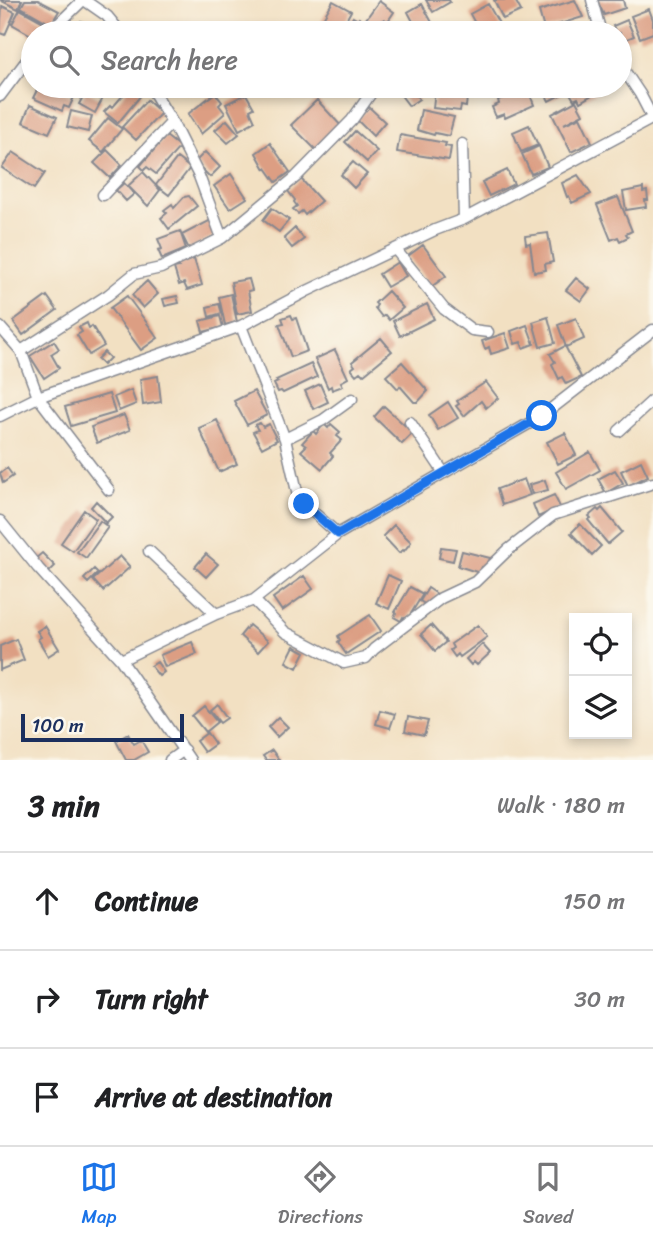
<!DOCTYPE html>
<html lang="en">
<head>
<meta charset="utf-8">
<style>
  :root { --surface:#fff; --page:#f2f2f2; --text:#202124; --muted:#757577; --line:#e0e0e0; --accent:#1a73e8 }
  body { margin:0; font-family:Sriracha,sans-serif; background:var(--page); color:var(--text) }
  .controls { position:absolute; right:21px; bottom:21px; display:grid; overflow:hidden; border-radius:0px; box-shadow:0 4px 10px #0003 }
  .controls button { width:63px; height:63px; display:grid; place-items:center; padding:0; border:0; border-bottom:2px solid var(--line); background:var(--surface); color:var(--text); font:35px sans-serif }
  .scale { position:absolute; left:21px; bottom:18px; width:163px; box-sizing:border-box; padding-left:7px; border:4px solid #1b2f5e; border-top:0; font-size:19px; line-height:24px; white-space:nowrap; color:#1b2f5e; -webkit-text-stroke:5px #fbf7ec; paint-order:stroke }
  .stop { position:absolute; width:21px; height:21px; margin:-16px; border:5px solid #1a73e8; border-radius:50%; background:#fff }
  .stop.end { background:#1a73e8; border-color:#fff; box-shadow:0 2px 7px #0008 }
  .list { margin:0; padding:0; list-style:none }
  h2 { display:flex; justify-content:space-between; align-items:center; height:91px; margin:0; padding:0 28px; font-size:30px }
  h2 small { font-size:23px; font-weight:400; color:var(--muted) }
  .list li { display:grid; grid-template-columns:46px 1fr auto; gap:21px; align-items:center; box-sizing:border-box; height:98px; padding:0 28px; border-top:2px solid var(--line) }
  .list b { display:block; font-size:26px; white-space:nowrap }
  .list em { font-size:23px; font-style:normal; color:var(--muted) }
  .icon { flex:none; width:38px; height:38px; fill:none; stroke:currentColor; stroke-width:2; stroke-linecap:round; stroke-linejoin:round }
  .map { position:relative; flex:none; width:653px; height:760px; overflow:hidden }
  .search { position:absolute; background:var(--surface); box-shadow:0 4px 10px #0003; left:21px; right:21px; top:21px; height:77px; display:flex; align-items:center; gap:18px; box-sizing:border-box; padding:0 24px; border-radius:38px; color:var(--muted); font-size:26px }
  .sheet { height:385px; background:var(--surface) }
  nav { display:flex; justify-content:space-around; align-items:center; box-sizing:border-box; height:98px; border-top:2px solid var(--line); background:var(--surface); font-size:19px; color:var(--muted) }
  nav a { display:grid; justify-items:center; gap:4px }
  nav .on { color:var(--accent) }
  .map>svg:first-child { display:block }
  .building { fill:#dc9e83 }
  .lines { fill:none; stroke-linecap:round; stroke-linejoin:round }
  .minor-casing { stroke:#868890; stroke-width:13 }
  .minor { stroke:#fff; stroke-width:10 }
  .route { stroke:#1a73e8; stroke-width:9 }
</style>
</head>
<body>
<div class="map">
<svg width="653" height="760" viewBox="0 0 653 760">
  <rect width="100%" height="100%" fill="#fbf7ec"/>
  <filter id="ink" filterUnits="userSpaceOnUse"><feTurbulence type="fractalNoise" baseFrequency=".0143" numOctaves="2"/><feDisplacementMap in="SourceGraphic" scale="14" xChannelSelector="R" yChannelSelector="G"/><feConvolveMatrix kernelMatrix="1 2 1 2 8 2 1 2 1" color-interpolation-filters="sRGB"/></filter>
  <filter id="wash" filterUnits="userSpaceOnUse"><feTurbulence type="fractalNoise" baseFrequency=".00686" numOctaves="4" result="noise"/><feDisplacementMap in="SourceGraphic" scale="28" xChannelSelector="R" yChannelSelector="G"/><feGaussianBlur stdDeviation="1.57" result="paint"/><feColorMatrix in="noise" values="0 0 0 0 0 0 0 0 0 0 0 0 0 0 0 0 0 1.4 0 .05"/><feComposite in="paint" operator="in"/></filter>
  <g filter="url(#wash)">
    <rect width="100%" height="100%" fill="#f2e0c2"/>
    <g id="blocks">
      <path class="building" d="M0 0H22L18 9Z
        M25 0H38L59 11 51 24 21 7Z
        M426 0H449L450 2 433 12Z
        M494 0H515L521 11 503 19Z
        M575 0 583 17 544 29 539 11Z
        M597 0H623L625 8 604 15Z
        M333 1 351 11 339 33H330L318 27Z
        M379 1 394 12 388 21 384 19 377 27 366 19Z
        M422 4 435 28 425 33H419L408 12Z
        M488 4 501 27 499 28 501 33H480L470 14Z
        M2 6 15 12 5 35 0 33Z
        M20 9 49 25 45 33H33V36L12 24Z
        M649 9 653 20V33L640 38 631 16Z
        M353 17 358 20 359 18 368 26 364 33H344Z
        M627 20 634 36 620 42V33H616L613 26Z
        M81 21 111 33H76Z
        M39 86H48L74 97 69 108 64 106 62 111 33 98Z
        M131 86H139L141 88 139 91 142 94 118 123 104 112 110 106 112 108Z
        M394 86H416L421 92 416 95 419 99 409 106Z
        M493 86H515L496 93Z
        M541 86H563L566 92 549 101Z
        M570 86H594L597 92 580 102 578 98 574 100 567 88Z
        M527 87 534 105 505 118 504 114 496 117 492 107 499 104 498 100Z
        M435 90 462 93V97H467L466 107 461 106 460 111 433 108Z
        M86 91 102 100 95 113 79 104Z
        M215 93 222 102 219 105 225 113 201 134 188 114Z
        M246 94 254 108 250 110 255 121 239 130 226 104Z
        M147 100 161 113 136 140 122 127Z
        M317 100 343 128 316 150 291 125Z
        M576 101 583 114 564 124 580 117 592 142 571 152 552 114Z
        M30 105 57 117 49 133 23 122Z
        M369 107 385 122 373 136 357 120Z
        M421 110 454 117 449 136 435 133 434 135 417 130Z
        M71 111 92 116 88 132 67 127Z
        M108 118 122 129 103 152 89 141Z
        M227 120 239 134 228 143 215 130Z
        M529 125 538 145 521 152 513 132Z
        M355 131 377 151 367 162 345 142Z
        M400 135 446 143 445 146 451 147 449 160 397 152Z
        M166 136 180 147 156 174 147 167 144 170 140 166Z
        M270 143 290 172 276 182 266 168 265 169 256 153Z
        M539 146 548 167 531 174 522 154Z
        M107 150 122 165 110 178 94 163Z
        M13 152 45 173 34 189 2 168Z
        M205 152 220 167 210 177 195 162Z
        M177 158 190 168 169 195 156 185Z
        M353 162 367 174 354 188 341 175Z
        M507 170 514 184 489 196 482 182Z
        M143 172 160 190 148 206 128 186Z
        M231 174 247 198 230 209 214 186Z
        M578 175 591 194 572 203 569 196 567 197 562 183Z
        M301 179 321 201 305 215 302 211 298 214 293 209 297 206 294 202 295 200 288 191Z
        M124 183 134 194 126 201 116 190Z
        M643 188V192L647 191 648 200H645L646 207 626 210 623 192Z
        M189 196 197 206 169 229 161 218 167 213 164 210 172 204 174 208 184 197Z
        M618 197 632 231 626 234 628 237 620 241 618 237 611 240 597 205Z
        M272 208 289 220 279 232 263 220Z
        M211 220 218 234 189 249 182 235Z
        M295 228 304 239 292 248 284 238Z
        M180 231 186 249 162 259 158 250 162 249 158 239Z
        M548 233 553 262 545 264 546 270 534 272 530 243 526 244 525 236Z
        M423 245 446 276 431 287 408 256Z
        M194 259 202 285 187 290 184 283 179 285 174 268 179 267 178 264Z
        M398 262 406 276 387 287 379 274Z
        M576 278 590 289 581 301 566 290Z
        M249 279 252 290 248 291 252 311 237 314 231 282Z
        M147 281 158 294 143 308 132 295Z
        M388 291 403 308 389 320 385 315 382 317 375 308 377 305 375 303Z
        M231 294 237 322 225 325 219 297Z
        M47 296 57 310 23 335 13 321Z
        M127 296 158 338 141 350 110 308Z
        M177 296 179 303 165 306 163 299Z
        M219 304 222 313 209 317 207 307Z
        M427 304 434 319 400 336 393 321Z
        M291 315 293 319 296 318 307 351 291 357 279 324 284 323 282 318Z
        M220 316 223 327 203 332 200 321Z
        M548 317 555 343 540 347 533 322Z
        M576 318 584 339 566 347 558 325Z
        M87 323 89 328 92 326 104 346 89 355 77 335 82 332 79 327Z
        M527 325 534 344 523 348 521 342 515 344 511 331Z
        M505 333 510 348 491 354 489 347 485 349 482 341Z
        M381 338 392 351 363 375 360 372 356 375 351 369 355 366 352 362Z
        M54 341 59 349 51 354 59 368 44 378 30 356Z
        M565 346 581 377 566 384 562 377 559 379 552 364 555 362 550 354Z
        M335 350 348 378 341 382 343 386 332 390 331 386 328 388 315 359Z
        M104 352 110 358 103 365 97 359Z
        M402 362 428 391 418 402H414L400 386 398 389 386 376Z
        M311 364 317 377 283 393 281 391 278 392 274 384 278 382 276 380Z
        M158 376 161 402 143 405 140 379Z
        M486 382 498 398 486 408 481 401 464 416 456 406 459 404 457 401Z
        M320 384 328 402 313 409 305 391Z
        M131 390 136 404 119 411 114 397Z
        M254 391 267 415 247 425 234 401Z
        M109 394 115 413 71 426 65 407Z
        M448 402 458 418 438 430 429 415Z
        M384 406 413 433 402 444 374 417Z
        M124 415 130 430 97 443 91 427Z
        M217 420 237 464 219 472 199 428Z
        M260 423 263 427 269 424 277 440 262 448 253 432 258 430 255 425Z
        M324 424 328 428 331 424 340 432 337 436 342 440 330 453 333 456 322 469 301 451 306 446 302 443 313 431 316 434Z
        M565 433 576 455 558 464 547 442Z
        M590 452 600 470 566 489 556 472Z
        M641 461 648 476 628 486 621 471Z
        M7 468 13 476 3 483 0 473Z
        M615 470 623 483 606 493 598 479Z
        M524 479 530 495 502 505 497 489Z
        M545 480 548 490 532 494 529 485Z
        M554 495 560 507 538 517 533 504Z
        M96 501 112 517 106 523 91 507Z
        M602 508 622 532 608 544 588 520 591 518 589 516 597 509 599 511Z
        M84 510 96 519 73 551 61 543Z
        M100 521 108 527 86 558 77 552Z
        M580 524 601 546 592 555 571 533Z
        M394 525 411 542 404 551 403 550 399 553 383 536Z
        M441 547 456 549 453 561 439 558Z
        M462 551 490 558 487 569 482 567 480 573 458 566Z
        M42 553 55 566 48 573 35 559Z
        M206 554 218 564 206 577 195 567Z
        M120 556 130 567 103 591 93 580Z
        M94 569 98 573 88 583 84 579Z
        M388 575 401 581 389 609 376 603Z
        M304 576 313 589 282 611 273 598Z
        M410 587 423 594 407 620 403 617 401 621 394 617 396 613 395 612Z
        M428 588 437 594 429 607 420 601Z
        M370 615 381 631 346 654 338 642 340 640 338 636Z
        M249 625 268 641 258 652 240 636Z
        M431 625 446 642 435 651 421 634Z
        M478 625 487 637 460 657 458 654 455 657 450 650 453 648 451 644Z
        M45 626 59 649 48 656 38 639 41 637 37 631Z
        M16 639 24 660 0 670V646Z
        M192 642 197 654 165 667 160 655Z
        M482 644 490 653 477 665 474 662 471 665 466 659Z
        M294 646 305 652 297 668 286 662Z
        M157 662 164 672 159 676 151 666Z
        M217 704 227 718 220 723 210 710Z
        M204 706 217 722 205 732 192 716Z
        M380 710 395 714 390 728 376 724Z
        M278 717 288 727 277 737 268 727Z
        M408 717 428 721 424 735 405 731Z
        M207 733 215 744 204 752 196 741Z
        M128 734 134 744 141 740 148 752 134 760H126L116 741Z
        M272 750 279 760H266L263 756Z"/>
    </g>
  </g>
  <g filter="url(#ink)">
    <use href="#blocks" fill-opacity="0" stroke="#868890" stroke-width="2"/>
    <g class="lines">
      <g class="minor-casing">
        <path id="minor" d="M84 0 107 16 121 33
          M592 0 601 33
          M49 33 83 0
          M620 64 640 94 653 119
          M150 86 172 122 199 176 222 238
          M0 96 33 52
          M462 144 464 219
          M103 195 172 122
          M396 250 444 309 472 330 488 332
          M241 326 285 439 298 496 304 504 338 534
          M0 327 21 351 38 397 109 490
          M21 351 108 295 134 274 161 268 222 238 296 177 352 120 376 86
          M0 416 38 397 241 326 305 292 435 230 464 219 653 118
          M410 422 444 473
          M619 431 653 400
          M285 439 323 420 352 399
          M0 521 38 568 121 660 190 760
          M149 551 216 614
          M254 600 285 632 344 663 366 658 374 649 441 598 475 582 508 550 553 515 653 483
          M121 660 216 614 254 600 338 534 542 416 653 330
          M170 760 184 750"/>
      </g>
      <use href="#minor" class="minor"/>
    </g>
  </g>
  <g class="lines" filter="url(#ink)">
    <path class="route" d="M304 504 338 534 542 416"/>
  </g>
</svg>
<div class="controls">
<button><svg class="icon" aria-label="locate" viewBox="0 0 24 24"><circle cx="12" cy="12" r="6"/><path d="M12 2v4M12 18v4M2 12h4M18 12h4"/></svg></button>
<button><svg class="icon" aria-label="layers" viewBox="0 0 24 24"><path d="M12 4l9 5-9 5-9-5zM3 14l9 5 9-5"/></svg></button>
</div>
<div class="scale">100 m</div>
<div class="stop" style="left:542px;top:416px"></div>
<div class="stop end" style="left:304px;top:504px"></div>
<div class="search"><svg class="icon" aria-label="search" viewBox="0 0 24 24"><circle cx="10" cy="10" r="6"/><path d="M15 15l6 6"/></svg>Search here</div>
</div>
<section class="sheet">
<h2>3 min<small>Walk · 180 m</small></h2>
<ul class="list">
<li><svg class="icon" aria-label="ahead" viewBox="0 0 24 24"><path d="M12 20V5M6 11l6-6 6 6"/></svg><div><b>Continue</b></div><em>150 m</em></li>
<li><svg class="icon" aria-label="right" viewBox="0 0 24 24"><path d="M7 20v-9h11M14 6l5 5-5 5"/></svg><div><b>Turn right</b></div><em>30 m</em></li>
<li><svg class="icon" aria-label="arrive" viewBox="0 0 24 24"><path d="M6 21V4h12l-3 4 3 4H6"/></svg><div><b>Arrive at destination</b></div></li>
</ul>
</section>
<nav>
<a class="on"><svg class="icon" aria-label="map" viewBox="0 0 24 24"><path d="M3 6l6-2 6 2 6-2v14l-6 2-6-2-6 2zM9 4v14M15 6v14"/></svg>Map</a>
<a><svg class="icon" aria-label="directions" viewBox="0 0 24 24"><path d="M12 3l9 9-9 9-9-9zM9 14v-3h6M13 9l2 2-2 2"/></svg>Directions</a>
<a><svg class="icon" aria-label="saved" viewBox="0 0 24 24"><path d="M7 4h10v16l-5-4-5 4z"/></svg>Saved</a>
</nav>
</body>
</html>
